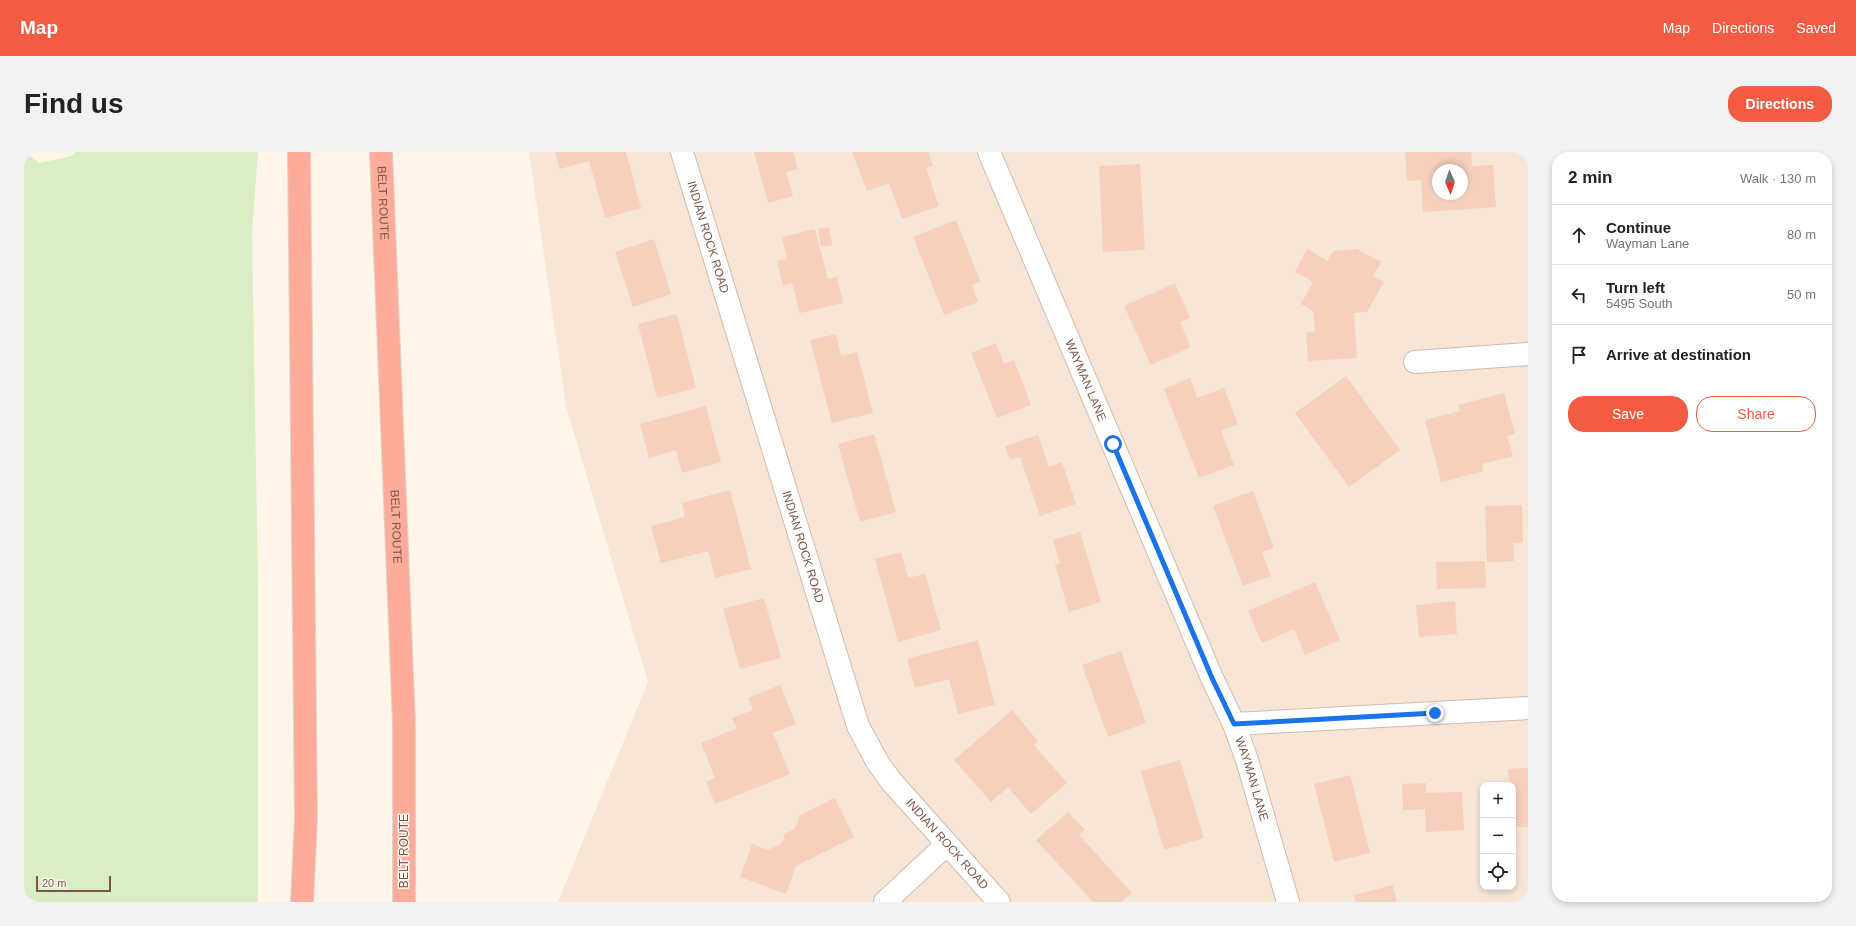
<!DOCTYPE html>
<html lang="en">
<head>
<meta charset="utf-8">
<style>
  :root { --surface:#fff; --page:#f2f2f2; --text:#222; --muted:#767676; --line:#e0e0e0; --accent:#f35c43 }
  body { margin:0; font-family:Arial,sans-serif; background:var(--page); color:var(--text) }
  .controls { position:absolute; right:12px; bottom:12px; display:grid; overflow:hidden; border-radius:8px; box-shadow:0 2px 6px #0003 }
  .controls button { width:36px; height:36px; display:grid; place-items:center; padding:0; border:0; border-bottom:1px solid var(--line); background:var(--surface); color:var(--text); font:20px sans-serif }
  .compass { position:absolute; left:1408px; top:12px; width:36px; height:36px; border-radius:50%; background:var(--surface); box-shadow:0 2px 6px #0003; rotate:177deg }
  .scale { position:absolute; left:12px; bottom:10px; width:75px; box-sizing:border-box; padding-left:4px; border:2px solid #7c5749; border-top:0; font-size:11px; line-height:14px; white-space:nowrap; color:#7c5749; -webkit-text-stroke:3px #fff8f0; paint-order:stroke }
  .stop { position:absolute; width:12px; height:12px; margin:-9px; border:3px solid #1a73e8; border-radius:50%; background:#fff }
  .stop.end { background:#1a73e8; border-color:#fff; box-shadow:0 1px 4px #0008 }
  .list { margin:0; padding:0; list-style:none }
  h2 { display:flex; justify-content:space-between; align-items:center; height:52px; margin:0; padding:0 16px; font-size:17px }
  h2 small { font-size:13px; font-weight:400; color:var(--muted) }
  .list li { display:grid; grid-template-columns:26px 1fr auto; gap:12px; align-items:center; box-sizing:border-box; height:60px; padding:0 16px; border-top:1px solid var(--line) }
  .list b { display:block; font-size:15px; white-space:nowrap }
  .list p { margin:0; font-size:13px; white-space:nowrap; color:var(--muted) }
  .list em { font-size:13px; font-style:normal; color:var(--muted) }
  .actions { display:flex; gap:8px; padding:12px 16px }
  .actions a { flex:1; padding:9px 0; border:1px solid var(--accent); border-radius:16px; text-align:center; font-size:14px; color:var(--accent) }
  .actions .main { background:var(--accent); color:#fff }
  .icon { flex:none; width:22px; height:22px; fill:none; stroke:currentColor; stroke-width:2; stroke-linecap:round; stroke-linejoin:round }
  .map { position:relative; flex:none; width:1504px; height:750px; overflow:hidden; border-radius:16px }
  header { display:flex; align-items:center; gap:24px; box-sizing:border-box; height:56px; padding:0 20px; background:var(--accent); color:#fff }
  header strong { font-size:19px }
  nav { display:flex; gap:22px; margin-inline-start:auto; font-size:14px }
  .intro { display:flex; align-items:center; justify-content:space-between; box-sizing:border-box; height:96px; padding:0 24px }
  h1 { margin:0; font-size:28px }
  .button { padding:10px 18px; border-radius:16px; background:var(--accent); color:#fff; font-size:14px; font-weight:700 }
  main { display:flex; gap:24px; padding:0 24px }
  aside { flex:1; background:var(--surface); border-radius:16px; box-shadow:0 2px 6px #0003 }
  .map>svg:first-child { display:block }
  .residential { fill:#f7e5d6; fill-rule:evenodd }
  .green { fill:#d9eec4 }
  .building { fill:#f7cfbd; fill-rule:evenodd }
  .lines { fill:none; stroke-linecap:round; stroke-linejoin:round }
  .street-casing { stroke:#d3baac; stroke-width:24 }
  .highway-casing { stroke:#ddd3d0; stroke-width:24 }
  .street { stroke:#fff; stroke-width:22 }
  .highway { stroke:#feac9a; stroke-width:22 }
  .route { stroke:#1a73e8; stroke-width:5 }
  .labels { text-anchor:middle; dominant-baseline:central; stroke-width:3; stroke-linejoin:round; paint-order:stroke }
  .street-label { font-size:12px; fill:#7c5749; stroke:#fff8f0 }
</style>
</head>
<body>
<header>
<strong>Map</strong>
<nav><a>Map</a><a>Directions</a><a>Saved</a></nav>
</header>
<div class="intro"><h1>Find us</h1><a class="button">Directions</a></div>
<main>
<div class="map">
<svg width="1504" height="750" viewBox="0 0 1504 750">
  <rect width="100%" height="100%" fill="#fef4e8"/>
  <path class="residential" d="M505 0H1504V750H534L624 530 542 254ZM1414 18H1438V42H1414ZM1459 633H1489V735H1459Z"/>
  <path class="green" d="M0 0 16 11 48 4 51 0H234L228 81 234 433V750H0Z"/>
  <path class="building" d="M531 0H602L617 56 581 66 565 9 536 17Z
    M730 0H769L774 17 762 20 769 44 744 51Z
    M828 0H904L909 14 902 16 915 54 878 67 865 31 843 39Z
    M1381 0H1447L1448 14 1469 13 1472 55 1399 60 1397 28 1383 29ZM1414 18H1438V42H1414Z
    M1116 12 1121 98 1079 100 1075 14Z
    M932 68 956 129 948 133 954 150 920 163 889 85Z
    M805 75 808 93 797 95 794 77Z
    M791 77 804 127 813 125 819 151 776 161 768 131 759 134 753 109 763 107 758 85Z
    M630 87 647 142 609 155 591 100Z
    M1283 97 1304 109 1309 99 1333 97 1357 110 1349 124 1360 130 1343 160 1330 161 1333 206 1284 209 1282 180 1291 179 1289 159 1277 152 1289 130 1271 120Z
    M1151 131 1166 166 1156 170 1167 195 1127 213 1100 154Z
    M653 162 672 236 633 246 614 172Z
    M812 182 817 204 833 200 849 261 808 271 786 188Z
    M972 191 980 212 990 208 1007 253 973 266 947 201Z
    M1322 224 1376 298 1325 335 1271 261Z
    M1166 226 1173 246 1200 236 1214 272 1197 279 1210 313 1175 326 1140 237Z
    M1480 241 1491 282 1483 284 1489 304 1458 312 1460 319 1417 330 1401 268 1436 259 1434 253Z
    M682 254 697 310 658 321 652 298 625 306 616 272Z
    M850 282 872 360 836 370 814 292Z
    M1014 283 1025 315 1038 310 1052 352 1016 364 996 305 986 308 981 294Z
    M706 338 727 417 691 426 684 399 637 411 627 374 661 365 658 351Z
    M1229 339 1250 396 1238 400 1247 424 1219 434 1189 354Z
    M1498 353 1499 391H1489L1490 409 1463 410 1461 354Z
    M1056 380 1077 450 1045 460 1031 413 1036 411 1029 388Z
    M877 400 884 426 901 422 917 478 874 490 851 407Z
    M1461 409 1462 436 1413 437 1412 410Z
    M1291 430 1316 488 1281 503 1270 477 1238 491 1224 459Z
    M740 446 757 506 716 517 699 457Z
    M1431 449 1433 482 1395 485 1392 453Z
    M954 488 971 553 934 562 925 527 891 536 883 507Z
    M1097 499 1122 571 1084 585 1058 513Z
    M756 533 772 572 749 581 766 622 691 652 682 630 691 626 677 591 713 576 708 566 729 558 724 546Z
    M988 558 1014 589 1010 593 1043 631 1007 662 984 635 967 650 930 608Z
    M1156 608 1180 686 1140 698 1117 619Z
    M1504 616V675H1489V633H1485L1484 617Z
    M1326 623 1346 701 1310 710 1290 632Z
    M1402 631V641L1438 640 1440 678 1402 680 1401 657 1379 658 1378 632Z
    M811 646 830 685 772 714 762 742 716 725 728 692 744 698 758 691 761 682 771 677 776 663Z
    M1044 660 1061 678 1055 683 1108 741 1097 750H1069L1012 688Z
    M1369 733 1373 750H1331L1330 743Z"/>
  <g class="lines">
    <g class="street-casing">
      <g id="street">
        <path id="s1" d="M658 0 834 574 854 611 867 629 975 750"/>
        <path id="s2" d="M965 0 1188 526 1210 572 1223 608 1264 750"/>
        <path d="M1391 210 1504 202"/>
        <path d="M1210 572 1504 556"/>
        <path d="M861 750 922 693"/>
      </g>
    </g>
    <g class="highway-casing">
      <g id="highway">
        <path d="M275 0 282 666 278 750"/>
        <path id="s3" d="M357 0 380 572V750"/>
      </g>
    </g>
    <use href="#street" class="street"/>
    <use href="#highway" class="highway"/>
  </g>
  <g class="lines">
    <path class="route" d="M1089 292 1188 526 1210 572 1411 561"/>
  </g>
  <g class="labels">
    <g class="street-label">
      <text stroke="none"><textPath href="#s3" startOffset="51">BELT ROUTE</textPath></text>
      <text stroke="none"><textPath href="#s1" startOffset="89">INDIAN ROCK ROAD</textPath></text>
      <text stroke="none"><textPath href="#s2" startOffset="248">WAYMAN LANE</textPath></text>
      <text stroke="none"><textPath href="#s3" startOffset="375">BELT ROUTE</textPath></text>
      <text stroke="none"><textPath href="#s1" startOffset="413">INDIAN ROCK ROAD</textPath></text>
      <text stroke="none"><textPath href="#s2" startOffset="680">WAYMAN LANE</textPath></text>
      <text stroke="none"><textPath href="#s1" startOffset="749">INDIAN ROCK ROAD</textPath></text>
      <text transform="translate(380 699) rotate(-90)">BELT ROUTE</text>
    </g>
  </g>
</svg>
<div class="controls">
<button>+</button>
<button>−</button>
<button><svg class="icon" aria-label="locate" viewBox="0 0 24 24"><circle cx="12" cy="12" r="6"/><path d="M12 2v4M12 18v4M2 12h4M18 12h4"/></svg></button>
</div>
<svg class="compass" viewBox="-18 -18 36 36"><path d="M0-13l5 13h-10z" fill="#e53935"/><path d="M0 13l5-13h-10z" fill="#767676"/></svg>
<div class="scale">20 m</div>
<div class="stop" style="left:1089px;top:292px"></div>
<div class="stop end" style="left:1411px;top:561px"></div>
</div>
<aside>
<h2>2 min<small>Walk · 130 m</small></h2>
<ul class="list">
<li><svg class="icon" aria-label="ahead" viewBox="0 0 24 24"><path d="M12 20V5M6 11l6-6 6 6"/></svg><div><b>Continue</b><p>Wayman Lane</p></div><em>80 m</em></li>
<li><svg class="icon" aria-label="left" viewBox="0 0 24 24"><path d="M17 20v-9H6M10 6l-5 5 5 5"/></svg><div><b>Turn left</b><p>5495 South</p></div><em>50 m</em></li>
<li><svg class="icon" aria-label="arrive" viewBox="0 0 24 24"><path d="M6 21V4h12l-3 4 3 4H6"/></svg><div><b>Arrive at destination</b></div></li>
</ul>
<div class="actions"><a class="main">Save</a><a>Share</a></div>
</aside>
</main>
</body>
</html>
